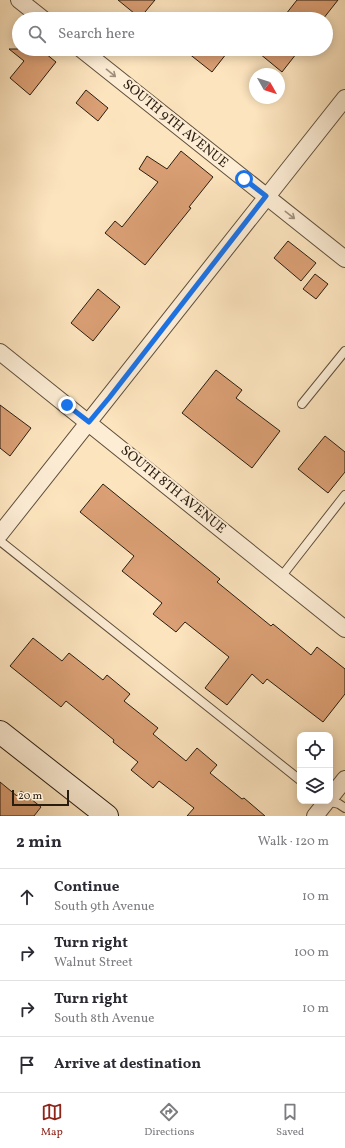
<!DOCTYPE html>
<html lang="en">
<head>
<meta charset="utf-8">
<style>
  :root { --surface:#fff; --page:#f2f2f3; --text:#2b2b33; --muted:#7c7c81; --line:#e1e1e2; --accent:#8f2418 }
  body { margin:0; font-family:Vollkorn,serif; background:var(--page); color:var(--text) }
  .controls { position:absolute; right:12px; bottom:12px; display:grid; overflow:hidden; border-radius:8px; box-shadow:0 2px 10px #0003 }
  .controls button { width:36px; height:36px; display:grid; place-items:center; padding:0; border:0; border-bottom:1px solid var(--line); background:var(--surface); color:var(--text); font:20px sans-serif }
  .compass { position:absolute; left:249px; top:68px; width:36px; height:36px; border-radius:50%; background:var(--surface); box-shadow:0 2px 10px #0003; rotate:129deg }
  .scale { position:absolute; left:12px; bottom:10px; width:57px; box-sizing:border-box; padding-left:4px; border:2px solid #291d10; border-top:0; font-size:11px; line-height:14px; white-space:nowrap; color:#291d10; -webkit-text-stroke:3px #fdedd5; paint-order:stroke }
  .stop { position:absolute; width:12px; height:12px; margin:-9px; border:3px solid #1a73e8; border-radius:50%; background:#fff }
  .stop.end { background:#1a73e8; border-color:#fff; box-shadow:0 1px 4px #0008 }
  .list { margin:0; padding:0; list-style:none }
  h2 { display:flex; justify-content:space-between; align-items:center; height:52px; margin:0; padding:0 16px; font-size:17px }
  h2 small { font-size:13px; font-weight:400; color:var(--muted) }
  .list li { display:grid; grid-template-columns:26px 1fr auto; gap:12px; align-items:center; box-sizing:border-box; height:56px; padding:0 16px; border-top:1px solid var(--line) }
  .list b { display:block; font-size:15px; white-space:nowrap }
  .list p { margin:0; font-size:13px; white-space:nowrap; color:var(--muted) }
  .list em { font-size:13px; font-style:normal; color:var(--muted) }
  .icon { flex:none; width:22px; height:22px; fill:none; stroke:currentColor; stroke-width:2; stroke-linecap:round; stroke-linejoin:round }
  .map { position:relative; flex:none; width:345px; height:816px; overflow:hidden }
  .search { position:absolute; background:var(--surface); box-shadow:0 2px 10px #0003; left:12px; right:12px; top:12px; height:44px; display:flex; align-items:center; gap:10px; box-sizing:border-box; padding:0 14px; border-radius:22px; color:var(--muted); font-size:15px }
  .sheet { height:276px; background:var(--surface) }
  nav { display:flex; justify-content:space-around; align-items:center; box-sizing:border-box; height:56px; border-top:1px solid var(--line); background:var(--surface); font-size:11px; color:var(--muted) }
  nav a { display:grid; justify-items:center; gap:2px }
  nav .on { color:var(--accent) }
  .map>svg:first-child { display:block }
  .building { fill:#da9f74; stroke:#291d10 }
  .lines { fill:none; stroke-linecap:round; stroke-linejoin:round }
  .lane-casing { stroke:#5e4f3c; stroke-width:10 }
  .street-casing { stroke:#5e4f3c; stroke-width:18 }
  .secondary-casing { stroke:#291d10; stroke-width:24 }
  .lane { stroke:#fdedd5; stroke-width:8 }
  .street { stroke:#fdedd5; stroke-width:16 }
  .secondary { stroke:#fdedd5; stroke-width:22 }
  .oneway { stroke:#9e8f7c }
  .route { stroke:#1a73e8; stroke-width:5 }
  .labels { text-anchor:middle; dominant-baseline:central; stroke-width:4; stroke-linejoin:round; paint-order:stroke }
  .street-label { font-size:14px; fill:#291d10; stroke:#fdedd5 }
</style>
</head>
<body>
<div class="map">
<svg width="345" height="816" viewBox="0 0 345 816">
  <rect width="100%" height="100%" fill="#fce4be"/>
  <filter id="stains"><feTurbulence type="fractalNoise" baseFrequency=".005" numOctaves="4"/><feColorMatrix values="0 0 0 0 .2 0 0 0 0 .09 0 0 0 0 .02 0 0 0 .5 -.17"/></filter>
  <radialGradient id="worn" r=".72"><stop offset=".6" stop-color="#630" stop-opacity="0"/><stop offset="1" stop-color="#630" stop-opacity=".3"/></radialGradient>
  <path class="building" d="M118 0H155L140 18Z
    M297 0H338L323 19H282Z
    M9 49H40L56 62 30 95 10 78 24 61Z
    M183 49H230L212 72Z
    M254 49H300L282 72Z
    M86 90 108 108 98 121 76 103Z
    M181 151 213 177 189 207 191 208 145 265 105 233 115 221 122 227 158 182 139 169 147 156 167 169Z
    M288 241 316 263 301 281 274 258Z
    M315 274 328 284 316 299 303 289Z
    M98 289 120 307 93 341 71 323Z
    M216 370 242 390 236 398 280 431 252 468 182 413Z
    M0 405 31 428 10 456 0 448Z
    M325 436 345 452V472L328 493 298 469Z
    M103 484 220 579 217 582 271 626 273 624 311 655 317 647 345 669V694L323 722 267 679 263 684 252 674 227 705 205 688 229 657 185 622 176 632 153 614 162 603 122 571 134 556 80 512Z
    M33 638 62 661 69 653 103 680 107 675 130 694 124 701 158 728 153 734 186 761 197 748 217 765 210 773 242 799 244 798 265 816H187L194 808 159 781 153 788 131 770 138 762 113 742 114 740 66 701 61 707 10 666Z
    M0 782 17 796 21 791 41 807 34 816H0Z"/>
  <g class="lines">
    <g class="lane-casing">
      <path id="lane" d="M302 404 345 351
        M0 541 300 780
        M281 577 345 495
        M327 801 339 804 345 808"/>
    </g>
    <g class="street-casing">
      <path id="street" d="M19 0 43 19
        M81 49 345 259
        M0 352 345 629
        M0 534 345 98
        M330 798 345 779
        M315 816 327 801"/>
    </g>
    <g class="secondary-casing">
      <path id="secondary" d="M0 732 107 816"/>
    </g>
    <use href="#lane" class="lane"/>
    <use href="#street" class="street"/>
    <use href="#secondary" class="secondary"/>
  </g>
  <defs><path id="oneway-shaft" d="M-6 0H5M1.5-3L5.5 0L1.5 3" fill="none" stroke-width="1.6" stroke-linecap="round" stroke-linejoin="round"/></defs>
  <g class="oneway">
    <use href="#oneway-shaft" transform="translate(111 73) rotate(39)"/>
    <use href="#oneway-shaft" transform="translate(290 215) rotate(38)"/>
  </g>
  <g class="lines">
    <path class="route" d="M67 405 89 422 109 398 266 196 244 179"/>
  </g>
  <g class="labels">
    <g class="street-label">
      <text transform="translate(175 124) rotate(39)">SOUTH 9TH AVENUE</text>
      <text transform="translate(173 490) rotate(39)">SOUTH 8TH AVENUE</text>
    </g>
  </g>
  <rect width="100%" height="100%" filter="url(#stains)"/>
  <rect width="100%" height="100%" fill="url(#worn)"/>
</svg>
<div class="controls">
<button><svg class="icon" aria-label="locate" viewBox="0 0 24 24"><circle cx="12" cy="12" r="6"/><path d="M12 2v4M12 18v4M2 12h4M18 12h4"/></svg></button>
<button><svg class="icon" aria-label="layers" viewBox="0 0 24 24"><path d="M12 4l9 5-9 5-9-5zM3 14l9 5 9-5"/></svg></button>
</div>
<svg class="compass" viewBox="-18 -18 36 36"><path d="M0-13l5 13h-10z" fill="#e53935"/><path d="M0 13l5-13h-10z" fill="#7c7c81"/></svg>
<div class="scale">20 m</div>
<div class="stop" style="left:244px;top:179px"></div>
<div class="stop end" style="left:67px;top:405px"></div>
<div class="search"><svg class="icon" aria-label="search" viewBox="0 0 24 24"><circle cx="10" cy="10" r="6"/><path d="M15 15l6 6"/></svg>Search here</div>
</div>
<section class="sheet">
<h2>2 min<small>Walk · 120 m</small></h2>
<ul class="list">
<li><svg class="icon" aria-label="ahead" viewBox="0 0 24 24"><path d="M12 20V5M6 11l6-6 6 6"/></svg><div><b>Continue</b><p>South 9th Avenue</p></div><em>10 m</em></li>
<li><svg class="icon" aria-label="right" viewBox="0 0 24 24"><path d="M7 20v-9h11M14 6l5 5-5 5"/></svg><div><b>Turn right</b><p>Walnut Street</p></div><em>100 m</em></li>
<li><svg class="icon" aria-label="right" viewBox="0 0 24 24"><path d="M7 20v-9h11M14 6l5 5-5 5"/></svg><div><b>Turn right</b><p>South 8th Avenue</p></div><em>10 m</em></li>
<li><svg class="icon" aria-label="arrive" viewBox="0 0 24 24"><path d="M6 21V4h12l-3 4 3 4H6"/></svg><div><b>Arrive at destination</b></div></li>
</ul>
</section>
<nav>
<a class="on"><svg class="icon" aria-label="map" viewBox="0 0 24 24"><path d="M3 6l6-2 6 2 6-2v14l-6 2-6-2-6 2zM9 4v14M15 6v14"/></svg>Map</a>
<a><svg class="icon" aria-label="directions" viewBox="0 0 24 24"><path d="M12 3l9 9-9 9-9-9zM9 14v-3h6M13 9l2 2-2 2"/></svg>Directions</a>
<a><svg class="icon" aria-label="saved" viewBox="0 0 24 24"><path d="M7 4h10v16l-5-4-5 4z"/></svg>Saved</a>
</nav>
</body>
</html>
